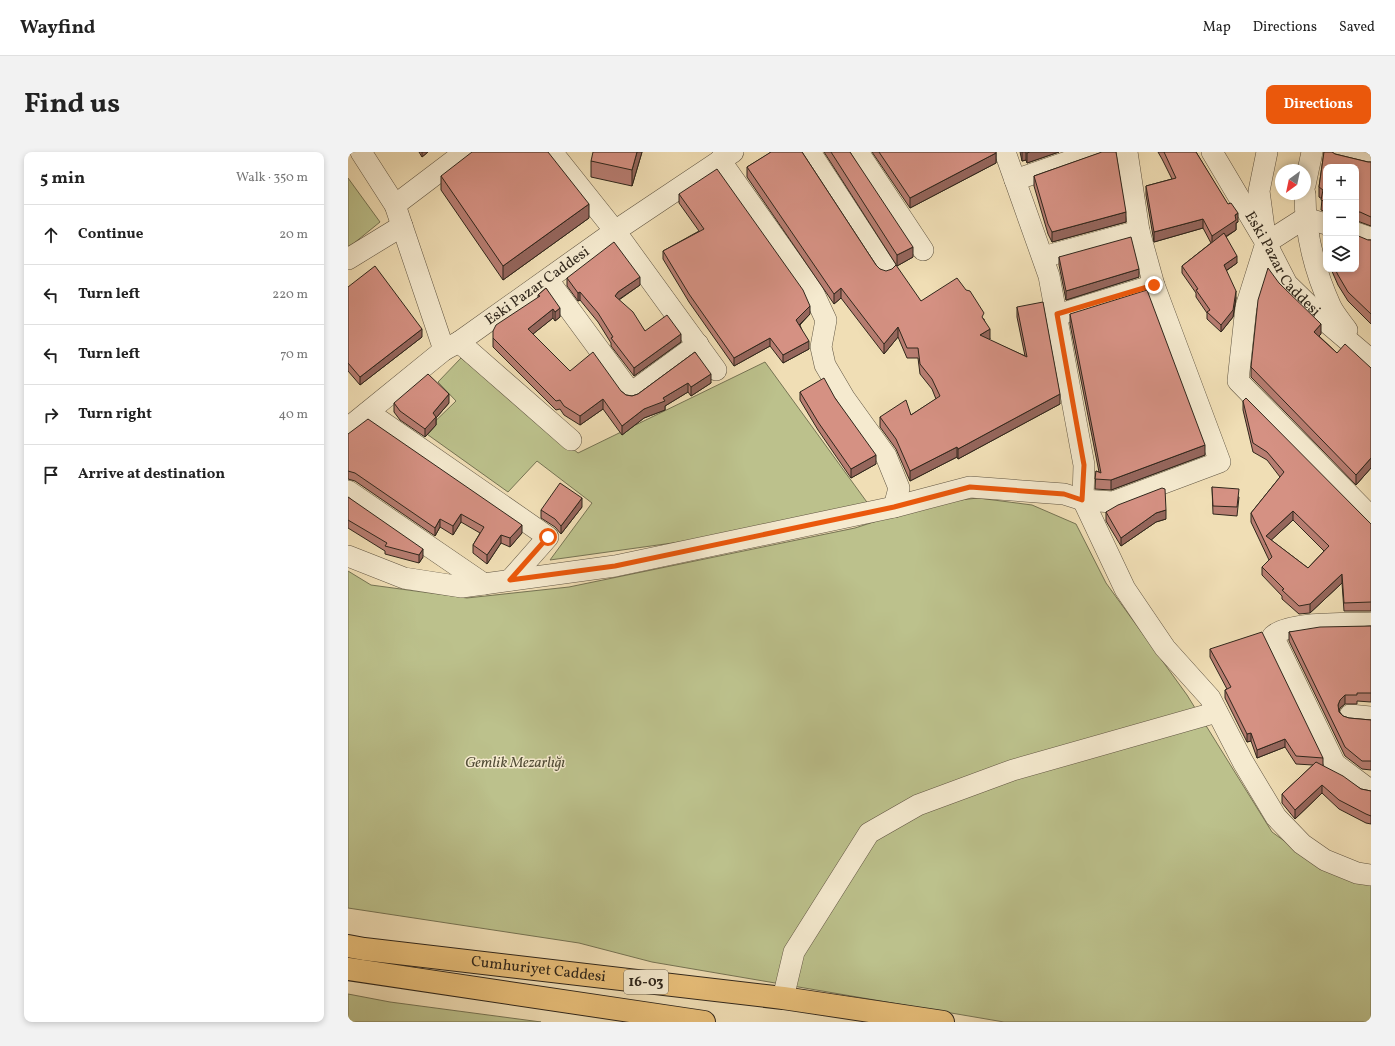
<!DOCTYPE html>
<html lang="en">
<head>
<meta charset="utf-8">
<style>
  :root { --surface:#fff; --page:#f2f2f2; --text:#222; --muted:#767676; --line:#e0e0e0; --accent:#ea580c }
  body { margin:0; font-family:Vollkorn,serif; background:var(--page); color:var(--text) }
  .controls { position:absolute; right:12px; top:12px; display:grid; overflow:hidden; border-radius:8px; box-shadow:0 2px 6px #0003 }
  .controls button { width:36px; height:36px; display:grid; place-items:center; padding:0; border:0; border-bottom:1px solid var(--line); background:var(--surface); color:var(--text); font:20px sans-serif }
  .compass { position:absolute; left:927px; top:12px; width:36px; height:36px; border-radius:50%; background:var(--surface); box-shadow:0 2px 6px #0003; rotate:213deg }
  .stop { position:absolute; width:12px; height:12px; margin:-9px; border:3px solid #ea580c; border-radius:50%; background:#fff }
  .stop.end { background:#ea580c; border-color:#fff; box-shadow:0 1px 4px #0008 }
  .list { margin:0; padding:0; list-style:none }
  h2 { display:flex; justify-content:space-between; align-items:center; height:52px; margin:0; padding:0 16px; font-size:17px }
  h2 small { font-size:13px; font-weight:400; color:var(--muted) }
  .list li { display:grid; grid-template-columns:26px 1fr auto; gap:12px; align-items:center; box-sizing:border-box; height:60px; padding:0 16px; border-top:1px solid var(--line) }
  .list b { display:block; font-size:15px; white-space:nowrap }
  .list em { font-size:13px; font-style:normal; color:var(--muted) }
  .icon { flex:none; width:22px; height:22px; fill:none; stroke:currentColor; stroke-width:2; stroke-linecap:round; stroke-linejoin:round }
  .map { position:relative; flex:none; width:1023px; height:870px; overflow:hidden; border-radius:8px }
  header { display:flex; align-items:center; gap:24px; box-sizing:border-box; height:56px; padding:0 20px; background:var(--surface); border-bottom:1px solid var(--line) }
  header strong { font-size:19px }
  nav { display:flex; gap:22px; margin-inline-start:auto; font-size:14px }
  .intro { display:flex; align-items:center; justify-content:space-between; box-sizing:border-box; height:96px; padding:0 24px }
  h1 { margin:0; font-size:28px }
  .button { padding:10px 18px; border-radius:8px; background:var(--accent); color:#fff; font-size:14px; font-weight:700 }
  main { display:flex; gap:24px; padding:0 24px }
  aside { flex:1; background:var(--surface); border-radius:8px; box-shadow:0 2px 6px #0003 }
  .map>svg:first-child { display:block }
  .green { fill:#bcc18c; stroke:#767454 }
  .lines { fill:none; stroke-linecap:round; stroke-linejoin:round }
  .minor-casing { stroke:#605542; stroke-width:22 }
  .major-casing { stroke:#30271c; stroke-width:24 }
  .minor { stroke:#f5eacf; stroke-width:21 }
  .major { stroke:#e8bf7a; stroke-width:22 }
  .wall { fill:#b77d71; stroke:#30271c; fill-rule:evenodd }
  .shaded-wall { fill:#95665c; stroke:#30271c }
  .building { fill:#d59183; stroke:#30271c; fill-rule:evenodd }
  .route { stroke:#ea580c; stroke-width:5 }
  .labels { text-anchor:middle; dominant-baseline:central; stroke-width:3; stroke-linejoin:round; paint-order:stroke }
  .shield { fill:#f5eacf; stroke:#6b6252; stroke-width:1 }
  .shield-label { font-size:14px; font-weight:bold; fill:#30271c }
  .street-label { font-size:15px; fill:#30271c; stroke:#f5eacf }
  .park-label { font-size:15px; font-style:italic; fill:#534e38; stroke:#f5eacf }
</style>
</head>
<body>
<header>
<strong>Wayfind</strong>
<nav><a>Map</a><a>Directions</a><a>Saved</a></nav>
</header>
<div class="intro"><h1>Find us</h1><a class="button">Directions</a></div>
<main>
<aside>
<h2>5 min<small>Walk · 350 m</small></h2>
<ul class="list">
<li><svg class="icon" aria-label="ahead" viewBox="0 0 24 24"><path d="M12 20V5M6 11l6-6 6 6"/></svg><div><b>Continue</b></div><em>20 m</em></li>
<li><svg class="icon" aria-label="left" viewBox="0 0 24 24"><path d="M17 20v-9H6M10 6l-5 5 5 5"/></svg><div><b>Turn left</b></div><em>220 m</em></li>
<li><svg class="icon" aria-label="left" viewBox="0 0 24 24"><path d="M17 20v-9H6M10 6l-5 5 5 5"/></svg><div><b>Turn left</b></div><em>70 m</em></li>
<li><svg class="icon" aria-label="right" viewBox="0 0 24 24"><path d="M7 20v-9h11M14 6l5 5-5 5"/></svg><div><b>Turn right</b></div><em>40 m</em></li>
<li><svg class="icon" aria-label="arrive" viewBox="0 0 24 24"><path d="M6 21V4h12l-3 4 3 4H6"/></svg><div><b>Arrive at destination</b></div></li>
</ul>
</aside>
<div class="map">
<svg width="1023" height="870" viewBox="0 0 1023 870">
  <rect width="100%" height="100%" fill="#f0deb5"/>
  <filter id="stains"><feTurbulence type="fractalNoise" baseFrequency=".005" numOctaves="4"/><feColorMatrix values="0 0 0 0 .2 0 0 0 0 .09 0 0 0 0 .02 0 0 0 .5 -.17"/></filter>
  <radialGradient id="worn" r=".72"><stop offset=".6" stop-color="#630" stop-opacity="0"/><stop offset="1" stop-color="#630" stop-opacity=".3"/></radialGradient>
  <path class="green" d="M0 26 32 70 0 96Z
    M113 206 230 301 417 210 521 353 346 388 202 408 244 351 189 309 160 340 76 280 108 249 90 230Z
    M630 346 684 353 728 372 758 431 839 543 924 680 976 718 1023 732V870H656L304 810 231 791 0 756V419L23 433 119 446 221 435 507 376 585 351Z
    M0 842 42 850 193 870H0Z"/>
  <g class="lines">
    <g class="minor-casing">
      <g id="minor">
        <path d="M13 0 47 53 96 198"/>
        <path d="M204 0 267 79 368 218"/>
        <path d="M462 0 538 117"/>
        <path d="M510 0 575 98"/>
        <path d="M657 0 701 124 736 313 735 348 777 437 817 496 862 546 895 610 928 665 954 692 977 708 1009 721 1023 723"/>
        <path id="s1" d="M864 0 918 91 939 132 976 168 1023 208"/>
        <path d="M919 0 911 39 918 91 898 155 890 229 1023 365"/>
        <path d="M990 0 1023 8"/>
        <path d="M372 8 465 140 478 168 473 195 477 213 497 247 538 304 551 336 546 355"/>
        <path d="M667 28 748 0"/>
        <path d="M957 33 964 0"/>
        <path d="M957 42C957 80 967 120 983 155 987 163 994 171 999 178"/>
        <path d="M47 53 117 0"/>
        <path d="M1008 81 1023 86"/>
        <path d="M918 91 957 66 978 72"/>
        <path d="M695 105 791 79"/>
        <path d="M0 107 54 74"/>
        <path d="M200 128 283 241 350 192"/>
        <path d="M709 163 806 133"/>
        <path d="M111 190 223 288"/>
        <path d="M20 260 200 385 162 428"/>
        <path id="s2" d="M0 276 96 198 111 190 267 79 385 0"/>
        <path d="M0 339 136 432"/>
        <path d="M0 404 56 426 114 435 267 414 546 355 622 335 716 342 735 348 765 350 872 310 806 133 791 79 779 0"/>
        <path d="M1023 471C1000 472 941 469 925 484L987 612 1018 635 1023 637"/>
        <path d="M1002 563 1023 565"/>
        <path d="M435 846 446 800 521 681 570 653 665 618 869 560"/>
      </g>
    </g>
    <g class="major-casing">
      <g id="major">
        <path id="s3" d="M0 794 16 797 435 846 595 870"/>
        <path d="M0 817 356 870"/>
      </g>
    </g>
    <use href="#minor" class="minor"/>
    <use href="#major" class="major"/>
  </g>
  <path class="wall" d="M71 0H80L74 5Z
    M294 0 284 34 243 25V9Z
    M422 0H454L528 113 532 117 573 149 636 167 642 187 641 188 677 204 669 165V155L712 252 610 307 609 305 562 329 548 297 532 275V265L563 263 588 247 584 237 572 222 570 206H559L550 185 536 202 493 146 486 152 399 25V15L422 1Z
    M476 0H502L565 105 549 114Z
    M524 0H648V11L562 56Z
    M672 0H711L679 11 678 8 674 9Z
    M810 0H848L890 70 888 71V78L878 85 889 111 878 119 888 146 885 165 873 180 859 167V161L848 145V141L834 121V114L863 91 855 76 806 90 798 43V34L824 27 814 7Z
    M976 0H984L987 2 1020 10H1023V74L1012 70 1008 69V15H978V60L973 58 974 47 971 45V35Z
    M752 1 778 70 704 90 700 82 686 34V24Z
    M93 24 241 66 155 128 93 38Z
    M331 42 462 162 452 173 461 197 435 211 422 194 386 214 341 150 315 107V99L351 79 331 51Z
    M977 74H978V105V104Z
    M1020 88H1023V172L1000 149 990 133 983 117H1008Z
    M711 105 791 125 718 148 711 113Z
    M219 126 292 133 271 148 297 179 333 190 286 224 263 194V191L250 170 232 148 230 149 219 134Z
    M931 131 973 182 971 184 989 201 1023 216V316L1008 333 903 225V215Z
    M0 135 74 185 12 233 0 219Z
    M198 136 212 165 207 169 205 166 185 182 222 219 273 239 278 243 284 244 290 242 347 200 363 231 343 244 340 240 317 254V258L296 266 274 283 255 257 232 273 216 263 212 257 208 258 145 195V186L190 146V143Z
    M722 162 857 303 763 338 747 337 748 319 751 320 722 172Z
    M452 240 487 246 528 312 503 326 470 278 452 248Z
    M895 249 1023 372V459H996L994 431 962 461 951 462 934 447V444L914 423V415L921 408 903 370V361L932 325 919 308 905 300 895 258ZM945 368 976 399 960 416 923 388Z
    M46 251H101L88 266V273L77 285 52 268 46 260Z
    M0 282 174 381 162 395 153 391 139 412 125 401V393L132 381 113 370 105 383 92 375 87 384 7 329 0 327Z
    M864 335 891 345 889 364 865 362Z
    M0 345 75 405 71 411 37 402V399L0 376Z
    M234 355 213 382 207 375 193 366V358Z
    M758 360 818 367 808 370 773 394 758 369Z
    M1023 474V550L1009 549V552H997L992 556 991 559 995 564 1001 566 1023 568V618L1014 617 997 604 941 489V480Z
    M862 497 975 606V614L1013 637 1023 639V672L1018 671 991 657 974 641 947 667 934 651V642L965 613 948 612 937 595 909 606 903 589 899 590 877 546V538L879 537 862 505Z"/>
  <path class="shaded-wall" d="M74 0H80L74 5Z
    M289 0H294L284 34V18Z
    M674 0H678V8L674 9Z
    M682 0H711L679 11V1Z
    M648 1V11L562 56V46Z
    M241 52V66L155 128V114Z
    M778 60V70L704 90V80Z
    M890 61V70L888 71V78L864 93V84Z
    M855 67V76L806 90V80Z
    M565 95V105L549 114V103Z
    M889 104V111L876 120V113Z
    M791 117V125L718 148V139Z
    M292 125V133L270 148 267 144 270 140Z
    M493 136V146L486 152V142Z
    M888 139V146L885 165 873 180V173Z
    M232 140V148L230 149V141Z
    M462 154V162L448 176V168Z
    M212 156V165L207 169V160Z
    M205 157V166L180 186V177Z
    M973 172V182L966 189V180Z
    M550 175V185L536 202V192Z
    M74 177V185L12 233V225Z
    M642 177V187L632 194V183Z
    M333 182V190L286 224V216Z
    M422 186V194L386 214V206Z
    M461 189V197L435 211V203Z
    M363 222V231L343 244V235Z
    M340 231V240L317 254V258L296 266 274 283V274L296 257 315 246Z
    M101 242V251L88 266V273L77 285V277L85 261Z
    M712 242V252L610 307V297Z
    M255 247V257L232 273V264Z
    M857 293V303L763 338V328Z
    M609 295V305L562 329V319Z
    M528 303V312L503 326V317Z
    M1023 306V316L1008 333V323Z
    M234 346V355L213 382V374Z
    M818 358V367L808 370 773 394V386L808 361Z
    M945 359V368L918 393V384Z
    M113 362V370L105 383V374Z
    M92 367V375L87 384V376Z
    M174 373V381L162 395V386Z
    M153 383V391L139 412V403Z
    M75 397V405L71 411V403Z
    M994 422V431L962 461V452Z
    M997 543V552L992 556 990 562V553L992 548Z
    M903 581V589L899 590V582Z
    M937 587V595L909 606V598Z
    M974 633V641L947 667V658Z"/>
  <path class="building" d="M124 0H200L241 52 155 114 93 24Z
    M245 0H289L284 18 243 9Z
    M423 0H454L528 113 532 117 538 119 544 117 548 113 573 149 609 126 618 138 622 139 636 161 634 165 642 177 632 183 679 205 669 155 695 150 712 242 610 297 609 295 562 319 548 287 532 265 558 248 563 263 592 244 584 227 572 212 570 196H559L550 175 536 192 493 136 486 142 399 15Z
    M483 0H502L565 95 549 103Z
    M531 0H648V1L562 46Z
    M754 0H768L778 60 704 80 700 72 686 24Z
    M816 0H848L880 52 883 51 890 61 887 63 888 68 864 84 855 67 806 80 798 34 828 26Z
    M976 0H984L987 2 1020 10H1023V65L1012 60H1008V15H978V50L973 48 975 38 971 35Z
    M369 17 455 138 462 154 448 168 461 189 435 203 422 186 386 206 341 142 315 99 356 77 331 42Z
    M977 74H978V95V94Z
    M876 81 889 104 876 113 888 139 885 158 873 173 859 160 862 158 848 138 850 137 834 114Z
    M1008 83 1020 88H1023V162L1000 140 990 123 987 117H1008Z
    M783 85 791 117 718 139 711 105Z
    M266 90 292 125 270 140 267 144 285 160 297 179 319 163 333 182 286 216 263 186 265 185 250 161 232 140 230 141 219 126Z
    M27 114 74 177 12 225 0 211V135Z
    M920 116 931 131 973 172 966 180 989 201 997 192 1023 216V306L1008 323 903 215 910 148Z
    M198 136 212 156 207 160 205 157 180 177 222 219 245 200 273 239 278 243 284 244 290 242 347 200 363 222 343 235 340 231 315 246 317 249 296 257 274 274 255 247 232 264 216 254 212 248 208 249 145 186V179L148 173 192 144 190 143Z
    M799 138 857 293 763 328 747 327 748 319 753 321 722 162Z
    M80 222 101 242 85 261 88 265 77 277 52 259 46 251Z
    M476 226 487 246 528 303 503 317 470 270 452 240Z
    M898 246 1023 372V450L996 451 994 422 962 452 951 454 934 438 936 437 914 415 924 405 903 361 936 320 919 300 905 291 895 249ZM945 359 981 394 960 416 918 384Z
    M20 267 174 373 162 386 153 383 139 403 125 393 136 375 113 362 105 374 92 367 87 376 7 321 0 319V282Z
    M212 331 234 346 213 374 207 367 193 358Z
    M864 335 891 337 889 355 865 354Z
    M814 336 817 337 818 358 808 361 773 386 758 360 770 353Z
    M0 345 75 397 71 403 37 394 39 391 0 368Z
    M1023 474V541H1009V543H997L992 548 990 553 991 560 995 564 1001 566 1023 568V609H1014L997 595 941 480 972 475Z
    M914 480 975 606 948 604 937 587 909 598 903 581 899 582 877 538 883 535 862 497Z
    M968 610 995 624 1013 637 1023 639V664L1018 662 991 648 974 633 947 658 934 642Z"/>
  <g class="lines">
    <path class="route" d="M200 385 162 428 267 414 546 355 622 335 716 342 734 348 736 313 709 162 806 133"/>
  </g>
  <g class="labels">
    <rect class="shield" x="276" y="818" width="44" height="24" rx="3"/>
    <g class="shield-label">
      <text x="298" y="830">16-03</text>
    </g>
    <g class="street-label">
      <text stroke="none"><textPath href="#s1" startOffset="133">Eski Pazar Caddesi</textPath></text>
      <text stroke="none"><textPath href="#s2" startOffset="237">Eski Pazar Caddesi</textPath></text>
      <text stroke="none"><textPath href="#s3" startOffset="192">Cumhuriyet Caddesi</textPath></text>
    </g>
    <g class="park-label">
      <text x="167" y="611">Gemlik Mezarlığı</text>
    </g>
  </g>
  <rect width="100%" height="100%" filter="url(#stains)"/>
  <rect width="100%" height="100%" fill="url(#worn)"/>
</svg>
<div class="controls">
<button>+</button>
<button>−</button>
<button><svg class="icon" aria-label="layers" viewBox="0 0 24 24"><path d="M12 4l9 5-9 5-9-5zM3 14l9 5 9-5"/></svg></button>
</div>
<svg class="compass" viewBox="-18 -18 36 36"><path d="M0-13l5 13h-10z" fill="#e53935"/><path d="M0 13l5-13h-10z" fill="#767676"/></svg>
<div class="stop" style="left:200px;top:385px"></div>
<div class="stop end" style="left:806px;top:133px"></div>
</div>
</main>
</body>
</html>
